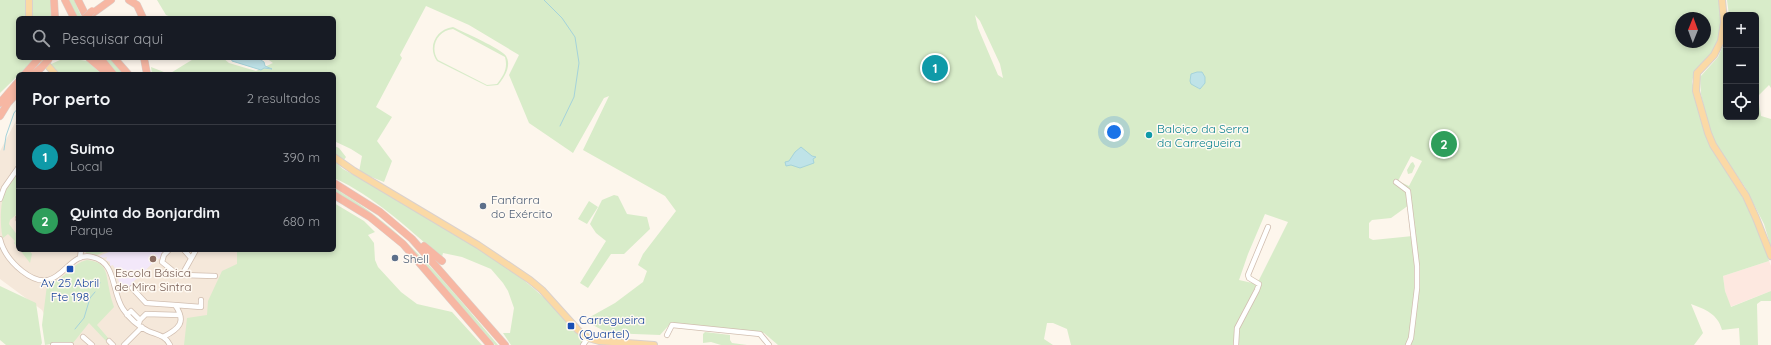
<!DOCTYPE html>
<html lang="pt">
<head>
<meta charset="utf-8">
<style>
  :root { --surface:#171b24; --page:#242831; --text:#f1f3f6; --muted:#9ea1a6; --line:#363941; --accent:#e76f51 }
  body { margin:0; font-family:Quicksand,sans-serif; background:var(--page); color:var(--text) }
  .controls { position:absolute; right:12px; top:12px; display:grid; overflow:hidden; border-radius:6px; box-shadow:0 2px 6px #0003 }
  .controls button { width:36px; height:36px; display:grid; place-items:center; padding:0; border:0; border-bottom:1px solid var(--line); background:var(--surface); color:var(--text); font:20px sans-serif }
  .compass { position:absolute; left:1675px; top:12px; width:36px; height:36px; border-radius:50%; background:var(--surface); box-shadow:0 2px 6px #0003; rotate:1deg }
  .you { position:absolute; left:1114px; top:132px; width:14px; height:14px; margin:-10px; border:3px solid #fff; border-radius:50%; background:#1a73e8; box-shadow:0 0 0 6px #1a73e833 }
  .badge { display:grid; place-items:center; width:26px; height:26px; border-radius:50%; background:var(--accent); color:#fff; font-size:13px; font-weight:700 }
  .pin { position:absolute; translate:-50% -50%; border:2px solid #fff; box-shadow:0 1px 4px #0006 }
  .list { margin:0; padding:0; list-style:none }
  h2 { display:flex; justify-content:space-between; align-items:center; height:52px; margin:0; padding:0 16px; font-size:17px }
  h2 small { font-size:13px; font-weight:400; color:var(--muted) }
  .list li { display:grid; grid-template-columns:26px 1fr auto; gap:12px; align-items:center; box-sizing:border-box; height:64px; padding:0 16px; border-top:1px solid var(--line) }
  .list b { display:block; font-size:15px; white-space:nowrap }
  .list p { margin:0; font-size:13px; white-space:nowrap; color:var(--muted) }
  .list em { font-size:13px; font-style:normal; color:var(--muted) }
  .icon { flex:none; width:22px; height:22px; fill:none; stroke:currentColor; stroke-width:2; stroke-linecap:round; stroke-linejoin:round }
  .map { position:relative; flex:none; width:1771px; height:345px; overflow:hidden }
  .search { position:absolute; background:var(--surface); box-shadow:0 2px 6px #0003; left:16px; top:16px; width:320px; height:44px; display:flex; align-items:center; gap:10px; box-sizing:border-box; padding:0 14px; border-radius:6px; color:var(--muted); font-size:15px }
  .panel { position:absolute; background:var(--surface); box-shadow:0 2px 6px #0003; left:16px; top:72px; width:320px; height:180px; border-radius:6px }
  .map>svg:first-child { display:block }
  .residential { fill:#f5e8da }
  .commercial { fill:#fde8e0 }
  .education { fill:#f3e8fa }
  .green { fill:#d8ecc9; fill-rule:evenodd }
  .water { fill:#bfe3e8; stroke:#a5d3da }
  .lines { fill:none; stroke-linecap:round; stroke-linejoin:round }
  .stream { stroke:#a5d3da; stroke-width:1 }
  .minor-casing { stroke:#d1beb0; stroke-width:6 }
  .major-casing { stroke:#dad1cd; stroke-width:8 }
  .highway-casing { stroke:#dad1cd; stroke-width:8 }
  .minor { stroke:#fff; stroke-width:4.5 }
  .major { stroke:#fbd9a5; stroke-width:6 }
  .highway { stroke:#f7b7a3; stroke-width:7 }
  .highway-bridge-casing { stroke:#dad1cd; stroke-width:8; stroke-linecap:butt }
  .highway-bridge { stroke:#f7b7a3; stroke-width:7 }
  .culture-dot { fill:#0f9aa8; stroke:#fffaf3; stroke-width:1.5 }
  .service-dot { fill:#5c6f8a; stroke:#fffaf3; stroke-width:1.5 }
  .education-dot { fill:#8d6e63; stroke:#fffaf3; stroke-width:1.5 }
  .transit-dot { fill:#1a4fb4; stroke:#fffaf3; stroke-width:1.5 }
  .labels { text-anchor:middle; dominant-baseline:central; stroke-width:3; stroke-linejoin:round; paint-order:stroke }
  .culture-label { font-size:12px; fill:#0d838f; stroke:#fffaf3; text-anchor:start }
  .service-label { font-size:12px; fill:#4e5e75; stroke:#fffaf3; text-anchor:start }
  .education-label { font-size:12px; fill:#785e54; stroke:#fffaf3 }
  .transit-label { font-size:12px; fill:#164399; stroke:#fffaf3 }
</style>
</head>
<body>
<div class="map">
<svg width="1771" height="345" viewBox="0 0 1771 345">
  <rect width="100%" height="100%" fill="#fdf6ec"/>
  <path class="residential" d="M18 117V250H282L209 345H60L42 310 0 279V151Z"/>
  <path class="commercial" d="M1769 261 1771 266V291L1730 307 1725 291 1723 276Z"/>
  <path class="education" d="M109 250H166L161 255V258L156 260 134 281 133 286 127 290H124L120 293 117 287H122V282H119L115 269 113 265 110 266V262L106 260 107 257 102 258 99 256 109 252Z"/>
  <path class="green" d="M0 0H27L26 18H18V58H36L0 93Z
    M31 0H51L52 18H31Z
    M67 0H74L82 18H76Z
    M157 0H1720C1724 15 1722 42 1712 55 1704 64 1694 69 1692 82L1709 144 1728 172 1756 221 1769 261 1723 276 1725 291 1731 307 1771 291V301H1761L1757 304 1758 345H1740L1739 328 1722 330C1718 314 1705 309 1691 304L1703 333 1694 345H1071L1067 329 1053 323H1047L1044 339 1053 345H778L764 333 670 324 660 335 608 333 589 323 590 317 615 303 643 282 647 271 638 265 643 254 676 211 665 196 583 150 609 96 604 98 573 153 529 123 509 75 519 55 469 25 426 6 400 55 402 58 376 107 392 117 377 141 392 161 384 182 359 172 362 156 351 149 334 141V74H152L151 67 169 74 195 58H223L229 63 256 71 273 63 266 58H334V18H174L166 15ZM975 15 980 21 1000 64 1003 78 998 75 978 28ZM1681 18H1705V42H1681ZM1202 72 1205 77V83L1198 89ZM1411 156 1422 161 1409 186 1398 181ZM1409 205 1413 236 1373 240 1369 238V223L1372 220 1391 218ZM1265 214 1288 222 1257 284 1239 280 1248 254Z
    M1727 0H1771V88L1769 85 1758 96 1761 116 1771 119V247L1764 224 1745 187 1720 151 1710 133 1701 94 1700 77 1718 57 1726 39V117H1756V15H1729Z
    M453 27C463 32 502 49 506 56 512 66 504 78 498 85L487 86 437 61C427 47 436 29 453 27ZM453 29 505 57C508 68 504 75 497 84L487 85 438 60C429 47 438 30 453 29Z
    M68 58 87 61 102 74H58L49 65 60 60Z
    M102 58H110L124 74H115Z
    M334 146 339 148 346 157 344 160 334 155Z
    M334 161 343 169C408 206 486 245 541 295 556 307 568 323 581 337L583 342 580 345H511L503 333H510L514 308 508 291 503 283 491 269 462 257 443 253 442 257 439 255C406 227 374 196 334 178Z
    M1413 162 1415 166 1412 173 1408 174 1407 170 1411 163Z
    M18 172V213L10 220 9 224 18 236V248L14 243 15 241 8 234 3 238C0 228 0 205 4 194 7 186 13 179 18 172Z
    M334 188C404 228 447 285 498 345H495L410 248 334 192Z
    M614 195 618 196 627 214 647 217 650 229 624 254H611L588 288 580 283 606 241 596 233 590 224 602 200Z
    M589 201 598 207 587 224 578 219Z
    M334 203 364 221 375 232 368 235 374 243 375 260 378 267 401 292 417 304 452 312 482 345H184L187 318 207 315 208 301 222 271 237 264V251L334 250Z
    M20 250H29L32 254 30 263Z
    M85 250 106 251 97 255 86 253Z
    M87 260C107 262 106 273 109 288 110 295 112 301 114 307L97 325 109 339 106 341 89 323 73 343H57L45 345 42 325 47 285C65 280 72 263 87 260Z
    M0 286 36 303 42 343 41 345H6L0 340Z
    M705 332 730 335V340L732 343 747 345H721L711 342 703 343V334Z"/>
  <path class="water" d="M231 58H258L264 62 265 66 272 69 264 68 261 70 232 61Z
    M1197 72H1202L1205 77V83L1200 89 1191 84 1190 81 1191 74Z
    M801 147 812 156 816 157 813 159 814 163 800 168 791 165 786 166 785 162 789 161 795 152Z"/>
  <g class="lines">
    <path class="stream" d="M544 0 562 18 575 37 579 63 574 97 560 126
      M4 150 6 136 14 113 18 108
      M96 288 100 283
      M75 329 84 318 90 298 95 292"/>
    <g class="minor-casing">
      <path id="minor" d="M1396 182 1408 191 1417 266V288L1411 338 1408 345
        M0 199 4 188 18 168
        M18 218V219
        M0 239C3 252 12 263 22 271 60 301 65 250 92 257 117 262 111 291 123 309 129 318 138 326 148 331 157 335 165 335 170 345
        M169 250 164 255 162 262 178 275H182L196 250
        M184 250 191 258
        M80 258 81 250
        M182 275 215 276
        M132 288 146 303 175 305C187 322 179 329 163 337
        M175 305 201 307V300
        M127 315 131 311 140 320 139 323
        M140 320 146 314 180 315
        M667 335 672 325 760 334 769 345
        M83 337 92 345
        M109 341 113 345
        M53 345H71
        M124 345 142 327
        M583 345 588 338
        M1236 345 1237 328 1257 290 1259 284 1249 278 1248 275 1268 227"/>
    </g>
    <g class="major-casing">
      <path id="major" d="M1722 0 1724 22 1721 41 1714 55 1697 73 1696 91 1708 133 1713 145 1746 196 1756 218 1771 256
        M29 18V0
        M43 60 55 74
        M334 157 354 171 478 245 530 280 542 290 578 330 588 338 599 341 654 345"/>
    </g>
    <g class="highway-casing">
      <path id="highway" d="M54 0 55 18
        M65 0 74 18
        M78 0 87 18
        M129 0 137 5 143 18
        M93 13 111 0
        M89 58 108 74
        M100 58 113 74
        M114 58 128 74
        M144 58 147 74
        M25 74 39 58
        M34 74 41 68
        M0 103 18 82
        M0 116 8 103 18 92
        M334 183 380 212 412 239 505 345
        M334 195 370 217 403 244 490 345
        M424 246 442 261"/>
    </g>
    <use href="#minor" class="minor"/>
    <use href="#major" class="major"/>
    <use href="#highway" class="highway"/>
    <g class="highway-bridge-casing">
      <path id="highway-bridge" d="M85 18 92 11
        M41 68 49 59"/>
    </g>
    <use href="#highway-bridge" class="highway-bridge"/>
  </g>
  <circle class="culture-dot" cx="1149" cy="135" r="4"/>
  <g class="service-dot">
    <circle cx="483" cy="206" r="4"/>
    <circle cx="395" cy="258" r="4"/>
  </g>
  <circle class="education-dot" cx="153" cy="259" r="4"/>
  <g class="transit-dot">
    <rect x="66" y="265" width="8" height="8" rx="2"/>
    <rect x="567" y="322" width="8" height="8" rx="2"/>
  </g>
  <g class="labels">
    <g class="culture-label">
      <text x="1157" y="128">Baloiço da Serra<tspan x="1157" dy="14">da Carregueira</tspan></text>
    </g>
    <g class="service-label">
      <text x="491" y="199">Fanfarra<tspan x="491" dy="14">do Exército</tspan></text>
      <text x="403" y="258">Shell</text>
    </g>
    <g class="education-label">
      <text x="153" y="272">Escola Básica<tspan x="153" dy="14">de Mira Sintra</tspan></text>
    </g>
    <g class="transit-label">
      <text x="70" y="282">Av 25 Abril<tspan x="70" dy="14">Fte 198</tspan></text>
      <text x="579" y="319" text-anchor="start">Carregueira<tspan x="579" dy="14">(Quartel)</tspan></text>
    </g>
  </g>
</svg>
<div class="controls">
<button>+</button>
<button>−</button>
<button><svg class="icon" aria-label="locate" viewBox="0 0 24 24"><circle cx="12" cy="12" r="6"/><path d="M12 2v4M12 18v4M2 12h4M18 12h4"/></svg></button>
</div>
<svg class="compass" viewBox="-18 -18 36 36"><path d="M0-13l5 13h-10z" fill="#e53935"/><path d="M0 13l5-13h-10z" fill="#9ea1a6"/></svg>
<div class="you"></div>
<div class="pin badge" style="left:935px;top:68px;background:#0f9aa8">1</div>
<div class="pin badge" style="left:1444px;top:144px;background:#2e9e5b">2</div>
<div class="search"><svg class="icon" aria-label="search" viewBox="0 0 24 24"><circle cx="10" cy="10" r="6"/><path d="M15 15l6 6"/></svg>Pesquisar aqui</div>
<section class="panel">
<h2>Por perto<small>2 resultados</small></h2>
<ul class="list">
<li><span class="badge" style="background:#0f9aa8">1</span><div><b>Suimo</b><p>Local</p></div><em>390 m</em></li>
<li><span class="badge" style="background:#2e9e5b">2</span><div><b>Quinta do Bonjardim</b><p>Parque</p></div><em>680 m</em></li>
</ul>
</section>
</div>
</body>
</html>
